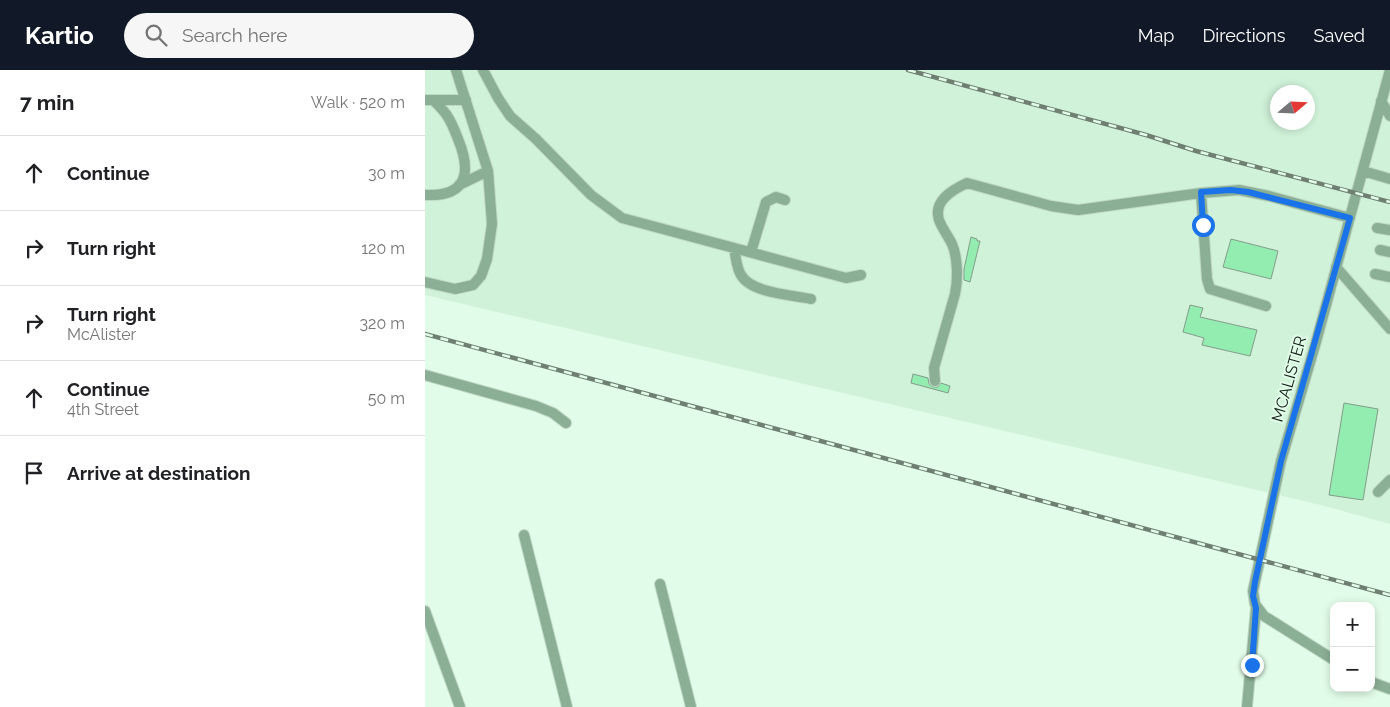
<!DOCTYPE html>
<html lang="en">
<head>
<meta charset="utf-8">
<style>
  :root { --surface:#fff; --page:#f6f6f6; --text:#202124; --muted:#757577; --line:#e0e0e0; --accent:#111827 }
  body { margin:0; font-family:Raleway,sans-serif; background:var(--page); color:var(--text) }
  .controls { position:absolute; right:15px; bottom:15px; display:grid; overflow:hidden; border-radius:10px; box-shadow:0 2px 8px #0003 }
  .controls button { width:45px; height:45px; display:grid; place-items:center; padding:0; border:0; border-bottom:1px solid var(--line); background:var(--surface); color:var(--text); font:25px sans-serif }
  .compass { position:absolute; left:845px; top:15px; width:45px; height:45px; border-radius:50%; background:var(--surface); box-shadow:0 2px 8px #0003; rotate:71deg }
  .stop { position:absolute; width:15px; height:15px; margin:-11px; border:4px solid #1a73e8; border-radius:50%; background:#fff }
  .stop.end { background:#1a73e8; border-color:#fff; box-shadow:0 1px 5px #0008 }
  .list { margin:0; padding:0; list-style:none }
  h2 { display:flex; justify-content:space-between; align-items:center; height:65px; margin:0; padding:0 20px; font-size:21px }
  h2 small { font-size:16px; font-weight:400; color:var(--muted) }
  .list li { display:grid; grid-template-columns:32px 1fr auto; gap:15px; align-items:center; box-sizing:border-box; height:75px; padding:0 20px; border-top:1px solid var(--line) }
  .list b { display:block; font-size:19px; white-space:nowrap }
  .list p { margin:0; font-size:16px; white-space:nowrap; color:var(--muted) }
  .list em { font-size:16px; font-style:normal; color:var(--muted) }
  .icon { flex:none; width:28px; height:28px; fill:none; stroke:currentColor; stroke-width:2; stroke-linecap:round; stroke-linejoin:round }
  .map { position:relative; flex:none; width:965px; height:637px; overflow:hidden }
  header { display:flex; align-items:center; gap:30px; box-sizing:border-box; height:70px; padding:0 25px; background:var(--accent); color:#fff }
  header strong { font-size:24px }
  nav { display:flex; gap:28px; margin-inline-start:auto; font-size:18px }
  .search { width:350px; height:45px; background:var(--page); display:flex; align-items:center; gap:12px; box-sizing:border-box; padding:0 18px; border-radius:28px; color:var(--muted); font-size:19px }
  main { display:flex }
  aside { flex:1; background:var(--surface) }
  .map>svg:first-child { display:block }
  .built { fill:#d0f2d9; fill-rule:evenodd }
  .building { fill:#93ecb0; stroke:#849d8b }
  .lines { fill:none; stroke-linecap:round; stroke-linejoin:round }
  .minor-casing { stroke:#c0d8c6; stroke-width:12 }
  .minor { stroke:#8baf95; stroke-width:10 }
  .rail-casing { stroke:#6f8073; stroke-width:4.5 }
  .rail { stroke:#e1fce8; stroke-width:2.5; stroke-dasharray:8; stroke-linecap:butt }
  .route { stroke:#1a73e8; stroke-width:6 }
  .labels { text-anchor:middle; dominant-baseline:central; stroke-width:4; stroke-linejoin:round; paint-order:stroke }
  .street-label { font-size:16px; fill:#131d16; stroke:#e1fce8 }
</style>
</head>
<body>
<header>
<strong>Kartio</strong>
<div class="search"><svg class="icon" aria-label="search" viewBox="0 0 24 24"><circle cx="10" cy="10" r="6"/><path d="M15 15l6 6"/></svg>Search here</div>
<nav><a>Map</a><a>Directions</a><a>Saved</a></nav>
</header>
<main>
<aside>
<h2>7 min<small>Walk · 520 m</small></h2>
<ul class="list">
<li><svg class="icon" aria-label="ahead" viewBox="0 0 24 24"><path d="M12 20V5M6 11l6-6 6 6"/></svg><div><b>Continue</b></div><em>30 m</em></li>
<li><svg class="icon" aria-label="right" viewBox="0 0 24 24"><path d="M7 20v-9h11M14 6l5 5-5 5"/></svg><div><b>Turn right</b></div><em>120 m</em></li>
<li><svg class="icon" aria-label="right" viewBox="0 0 24 24"><path d="M7 20v-9h11M14 6l5 5-5 5"/></svg><div><b>Turn right</b><p>McAlister</p></div><em>320 m</em></li>
<li><svg class="icon" aria-label="ahead" viewBox="0 0 24 24"><path d="M12 20V5M6 11l6-6 6 6"/></svg><div><b>Continue</b><p>4th Street</p></div><em>50 m</em></li>
<li><svg class="icon" aria-label="arrive" viewBox="0 0 24 24"><path d="M6 21V4h12l-3 4 3 4H6"/></svg><div><b>Arrive at destination</b></div></li>
</ul>
</aside>
<div class="map">
<svg width="965" height="637" viewBox="0 0 965 637">
  <rect width="100%" height="100%" fill="#e1fce8"/>
  <path class="built" d="M0 0H965V454L896 435 0 225ZM852 22H882V52H852Z"/>
  <path class="building" d="M546 167 552 169V171H555L545 212 539 210V199Z
    M806 169 853 181 846 209 798 197Z
    M765 235 778 238 775 247 832 260 825 286 777 275 779 268 758 262Z
    M488 304 503 308 504 314 508 317H513L516 313 525 316 523 323 486 313Z
    M919 333 953 339 938 430 904 425Z"/>
  <g class="lines">
    <g class="minor-casing">
      <path id="minor" d="M58 0 73 28 85 46 111 69 166 125 197 148 421 208 436 205
        M0 30H41
        M956 31 965 46
        M938 101 965 109
        M34 115 63 101
        M776 123 782 209 785 219 841 236
        M0 125C42 127 47 103 33 69 30 61 26 51 21 44 17 39 13 34 8 30
        M952 158 965 160
        M309 178C311 186 311 197 316 205 326 223 367 225 386 229
        M955 180 965 182
        M326 182 341 132 351 127 360 130
        M911 197 965 259
        M950 204 965 207
        M0 212 30 219 48 215 56 206 62 189 67 154 63 101 31 0
        M0 305 111 336 128 343 141 353
        M510 311 509 298 530 224C533 210 533 188 527 174 523 166 517 158 514 150 508 131 527 120 542 113L626 136 653 140 776 123 814 120 844 126 925 148
        M953 422 965 410
        M99 465 142 637
        M235 514 266 637
        M0 541 35 637
        M909 590 839 546 830 534 828 521 856 391 891 272 965 0
        M946 612 965 619
        M822 637 831 538"/>
    </g>
    <use href="#minor" class="minor"/>
    <g class="rail-casing">
      <path id="rail" d="M483 0 721 65 771 81 965 132
        M0 264 965 525"/>
    </g>
    <use href="#rail" class="rail"/>
  </g>
  <g class="lines">
    <path class="route" d="M778 155 776 122 806 120 823 122 925 148 856 391 830 512 828 526 831 538 827 595"/>
  </g>
  <g class="labels">
    <g class="street-label">
      <text transform="translate(864 309) rotate(-74)">MCALISTER</text>
    </g>
  </g>
</svg>
<div class="controls">
<button>+</button>
<button>−</button>
</div>
<svg class="compass" viewBox="-18 -18 36 36"><path d="M0-13l5 13h-10z" fill="#e53935"/><path d="M0 13l5-13h-10z" fill="#757577"/></svg>
<div class="stop" style="left:778px;top:155px"></div>
<div class="stop end" style="left:827px;top:595px"></div>
</div>
</main>
</body>
</html>
